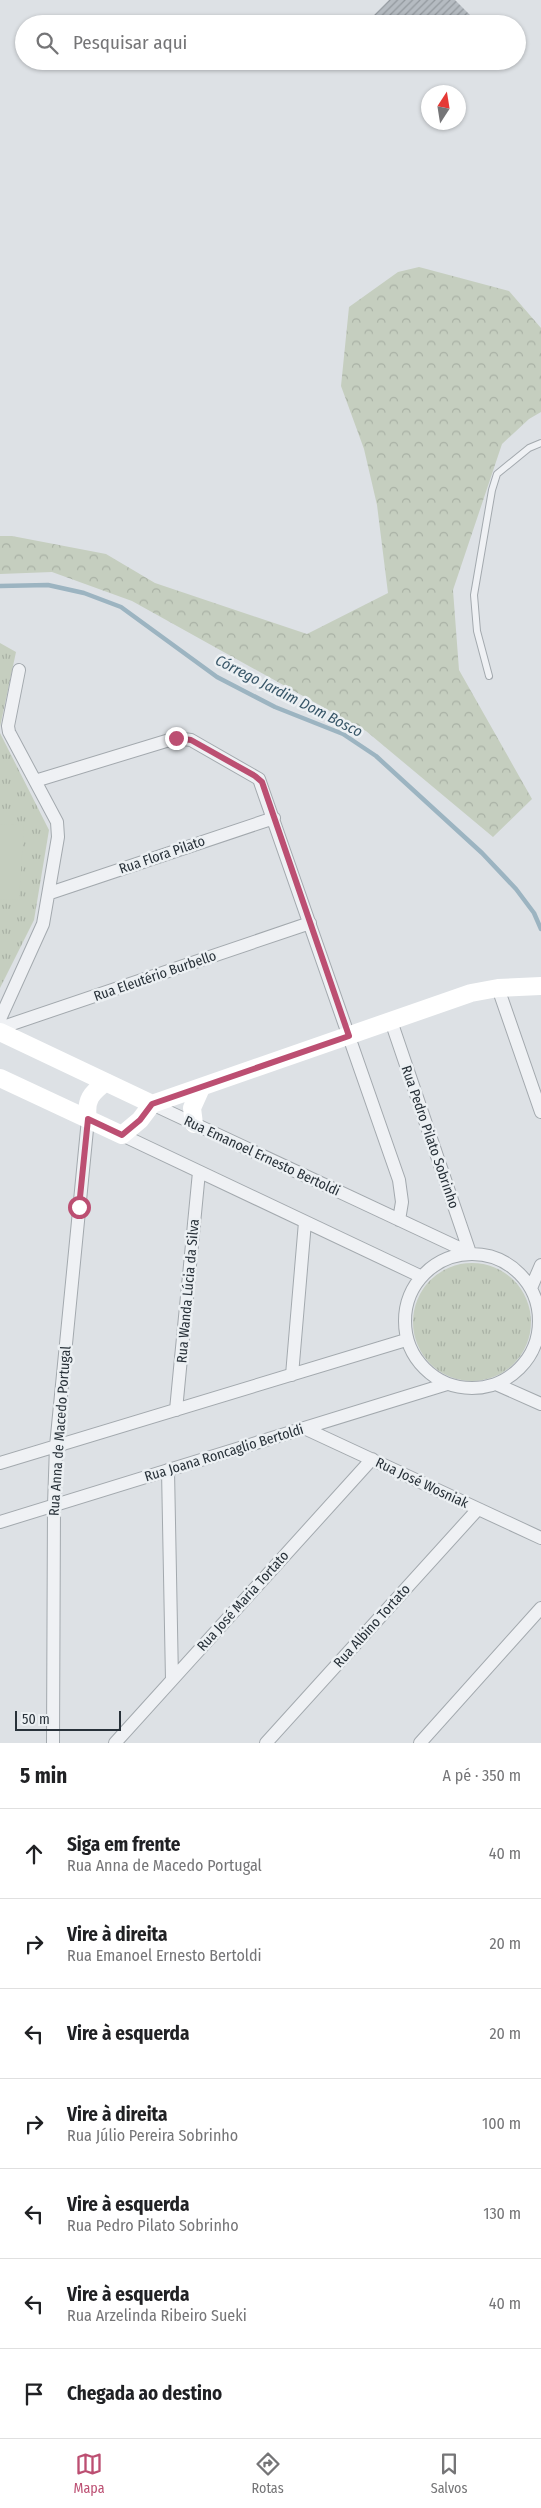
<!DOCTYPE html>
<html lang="pt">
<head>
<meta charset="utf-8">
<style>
  :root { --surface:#fff; --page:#f6f6f6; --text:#202124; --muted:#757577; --line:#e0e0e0; --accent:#bc4f72 }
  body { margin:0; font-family:"Fira Sans Condensed",sans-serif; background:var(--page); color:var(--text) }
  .compass { position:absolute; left:421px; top:85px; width:45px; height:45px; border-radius:50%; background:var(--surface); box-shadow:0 1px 4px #0004; rotate:12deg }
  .scale { position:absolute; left:15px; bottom:12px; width:106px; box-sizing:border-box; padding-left:5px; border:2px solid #283139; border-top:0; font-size:14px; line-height:18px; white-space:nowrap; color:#283139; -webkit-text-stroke:4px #ecf0f3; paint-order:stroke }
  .stop { position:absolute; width:15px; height:15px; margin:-11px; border:4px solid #bc4f72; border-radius:50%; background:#fff }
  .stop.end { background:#bc4f72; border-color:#fff; box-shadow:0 1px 5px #0008 }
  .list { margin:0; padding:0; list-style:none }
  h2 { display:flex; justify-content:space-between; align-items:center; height:65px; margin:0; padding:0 20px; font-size:21px }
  h2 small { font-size:16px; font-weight:400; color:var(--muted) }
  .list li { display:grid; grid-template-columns:32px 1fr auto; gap:15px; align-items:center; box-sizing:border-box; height:90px; padding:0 20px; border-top:1px solid var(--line) }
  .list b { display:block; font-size:19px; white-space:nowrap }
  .list p { margin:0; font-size:16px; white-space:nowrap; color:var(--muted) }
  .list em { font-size:16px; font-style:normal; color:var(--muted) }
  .icon { flex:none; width:28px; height:28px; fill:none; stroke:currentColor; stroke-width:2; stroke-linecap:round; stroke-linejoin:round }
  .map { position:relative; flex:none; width:541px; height:1743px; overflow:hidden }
  .search { position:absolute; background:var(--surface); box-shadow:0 1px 4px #0004; left:15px; right:15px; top:15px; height:55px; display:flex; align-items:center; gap:12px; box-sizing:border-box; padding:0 18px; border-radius:28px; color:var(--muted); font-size:19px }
  .sheet { height:695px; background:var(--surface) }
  nav { display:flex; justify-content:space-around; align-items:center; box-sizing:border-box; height:70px; border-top:1px solid var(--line); background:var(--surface); font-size:14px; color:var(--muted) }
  nav a { display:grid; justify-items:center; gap:2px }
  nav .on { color:var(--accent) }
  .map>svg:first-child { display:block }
  .grass { fill:url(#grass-tufts) }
  .forest { fill:url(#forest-crowns) }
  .pitch { fill:#c5cebf }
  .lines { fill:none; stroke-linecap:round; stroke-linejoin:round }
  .stream { stroke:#9cb4c1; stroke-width:4.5 }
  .building { fill:url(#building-hatch) }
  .service-casing { stroke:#a3a9ae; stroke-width:8 }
  .minor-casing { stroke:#a3a9ae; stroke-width:14 }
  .service { stroke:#eff1f4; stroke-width:6 }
  .minor { stroke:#eff1f4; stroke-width:12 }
  .secondary { stroke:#fff; stroke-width:18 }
  .route { stroke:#bc4f72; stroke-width:6 }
  .labels { text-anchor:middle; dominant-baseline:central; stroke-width:5; stroke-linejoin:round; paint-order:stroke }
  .street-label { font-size:14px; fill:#283139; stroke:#ecf0f3 }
  .water-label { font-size:15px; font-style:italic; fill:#385668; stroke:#ecf0f3 }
</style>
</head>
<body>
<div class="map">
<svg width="541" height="1743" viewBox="0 0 541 1743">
  <defs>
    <pattern id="grass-tufts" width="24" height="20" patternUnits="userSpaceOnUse" patternTransform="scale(1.25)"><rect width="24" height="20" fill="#c5cebf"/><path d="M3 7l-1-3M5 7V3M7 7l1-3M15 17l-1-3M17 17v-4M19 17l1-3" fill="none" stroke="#a9b1a5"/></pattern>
    <pattern id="forest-crowns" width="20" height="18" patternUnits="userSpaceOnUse" patternTransform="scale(1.25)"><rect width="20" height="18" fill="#c5cebf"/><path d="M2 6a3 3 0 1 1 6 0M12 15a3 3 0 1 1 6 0" fill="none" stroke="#a9b1a5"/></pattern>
    <pattern id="building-hatch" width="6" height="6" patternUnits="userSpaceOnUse" patternTransform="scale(1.25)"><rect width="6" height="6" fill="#b5bbc1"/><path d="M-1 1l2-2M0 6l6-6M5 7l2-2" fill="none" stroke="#93999e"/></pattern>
  </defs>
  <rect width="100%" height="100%" fill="#dde1e5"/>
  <path class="grass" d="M0 643 16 652 0 727Z
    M0 733 49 830 34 920 0 988Z
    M413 1322a59 59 0 1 1 118 0a59 59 0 1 1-118 0Z"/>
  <path class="forest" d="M419 267 509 291 541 328V412L529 419 502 444 453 590 459 670 532 799 493 837 366 731 132 601 52 572 0 574V536H12L106 554 155 583 307 634 388 593 377 505 364 449 341 386 349 307 398 272Z"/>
  <path class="pitch" d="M0 824 24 825 19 900 0 899Z"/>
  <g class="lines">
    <path class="stream" d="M0 586 48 585 84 593 121 607 217 677 275 707 343 734 376 756 482 853 516 889 534 913 541 929"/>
  </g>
  <path class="building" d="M389 0H455L479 24H421L413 15 404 24H365Z"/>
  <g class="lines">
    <g class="service-casing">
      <path id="service" d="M489 676 477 631 474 595 492 490 497 474 529 448 541 443"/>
    </g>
    <g class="minor-casing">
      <path id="minor" d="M35 781 176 738 191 740 259 779 399 1180 402 1202 399 1220
        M50 893 274 818
        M498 988 541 1112
        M0 1019 43 924 58 837 57 822 9 732 8 726 19 670
        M391 1021 470 1253
        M0 1028 310 923
        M152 1104 470 1253
        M122 1135 420 1276
        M405 1321a67 67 0 1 1 134 0a67 67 0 1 1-134 0Z
        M531 1288 541 1265
        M292 1375 305 1222
        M496 1384 541 1404
        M176 1410 199 1172
        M304 1428 541 1538
        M0 1463 406 1340
        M168 1470 172 1680
        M0 1522 447 1384
        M53 1743 54 1505 56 1446 88 1119
        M115 1743 372 1459
        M266 1743 478 1509
        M420 1743 541 1608"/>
    </g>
    <use href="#service" class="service"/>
    <use href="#minor" class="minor"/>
    <path class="secondary" d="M0 1032 152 1104
      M0 1078 122 1135 140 1120 152 1104
      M152 1104 471 993 498 988 541 986
      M88 1119C85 1100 91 1093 106 1082
      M194 1124 192 1108 201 1088"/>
  </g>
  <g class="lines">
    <path class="route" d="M79 1207 88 1119 122 1135 140 1120 152 1104 349 1036 262 782 255 776 191 740 176 738"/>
  </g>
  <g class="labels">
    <g class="street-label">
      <text transform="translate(162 855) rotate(-19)">Rua Flora Pilato</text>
      <text transform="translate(155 976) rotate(-19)">Rua Eleutério Burbello</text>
      <text transform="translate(430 1137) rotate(71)">Rua Pedro Pilato Sobrinho</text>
      <text transform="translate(262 1156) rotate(25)">Rua Emanoel Ernesto Bertoldi</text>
      <text transform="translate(188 1291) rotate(-85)">Rua Wanda Lúcia da Silva</text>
      <text transform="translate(60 1431) rotate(-86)">Rua Anna de Macedo Portugal</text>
      <text transform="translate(224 1453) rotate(-17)">Rua Joana Roncaglio Bertoldi</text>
      <text transform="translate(422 1483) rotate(25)">Rua José Wosniak</text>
      <text transform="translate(243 1601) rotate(-48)">Rua José Maria Tortato</text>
      <text transform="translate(372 1626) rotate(-48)">Rua Albino Tortato</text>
    </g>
    <g class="water-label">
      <text transform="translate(289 696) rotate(27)">Córrego Jardim Dom Bosco</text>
    </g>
  </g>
</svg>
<svg class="compass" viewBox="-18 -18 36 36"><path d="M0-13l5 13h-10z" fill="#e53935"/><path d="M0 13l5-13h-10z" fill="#757577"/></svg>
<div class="scale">50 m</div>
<div class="stop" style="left:79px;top:1207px"></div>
<div class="stop end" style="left:176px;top:738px"></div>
<div class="search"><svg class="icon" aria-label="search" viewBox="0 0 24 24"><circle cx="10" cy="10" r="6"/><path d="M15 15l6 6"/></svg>Pesquisar aqui</div>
</div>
<section class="sheet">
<h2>5 min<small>A pé · 350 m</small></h2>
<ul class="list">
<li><svg class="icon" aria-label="ahead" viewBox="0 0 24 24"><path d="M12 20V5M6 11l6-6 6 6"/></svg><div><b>Siga em frente</b><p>Rua Anna de Macedo Portugal</p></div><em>40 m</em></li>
<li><svg class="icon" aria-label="right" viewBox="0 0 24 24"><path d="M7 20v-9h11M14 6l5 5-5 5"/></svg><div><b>Vire à direita</b><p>Rua Emanoel Ernesto Bertoldi</p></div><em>20 m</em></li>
<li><svg class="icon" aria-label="left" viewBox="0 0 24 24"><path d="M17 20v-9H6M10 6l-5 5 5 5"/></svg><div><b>Vire à esquerda</b></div><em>20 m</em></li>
<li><svg class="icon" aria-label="right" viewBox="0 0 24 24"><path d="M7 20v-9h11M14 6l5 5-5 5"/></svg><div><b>Vire à direita</b><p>Rua Júlio Pereira Sobrinho</p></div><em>100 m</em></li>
<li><svg class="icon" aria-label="left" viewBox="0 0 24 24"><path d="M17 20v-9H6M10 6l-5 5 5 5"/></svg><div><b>Vire à esquerda</b><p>Rua Pedro Pilato Sobrinho</p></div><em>130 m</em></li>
<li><svg class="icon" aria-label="left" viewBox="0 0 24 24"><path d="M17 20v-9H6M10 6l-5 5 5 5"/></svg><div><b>Vire à esquerda</b><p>Rua Arzelinda Ribeiro Sueki</p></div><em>40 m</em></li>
<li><svg class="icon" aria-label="arrive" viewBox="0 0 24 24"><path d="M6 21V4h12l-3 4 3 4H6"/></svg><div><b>Chegada ao destino</b></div></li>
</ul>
</section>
<nav>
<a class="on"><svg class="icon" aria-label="map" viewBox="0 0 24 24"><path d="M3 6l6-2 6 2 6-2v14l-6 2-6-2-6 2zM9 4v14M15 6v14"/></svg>Mapa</a>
<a><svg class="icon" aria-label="directions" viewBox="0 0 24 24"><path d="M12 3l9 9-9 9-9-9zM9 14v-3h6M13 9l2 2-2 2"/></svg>Rotas</a>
<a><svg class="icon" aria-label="saved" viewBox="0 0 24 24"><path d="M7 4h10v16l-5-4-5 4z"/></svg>Salvos</a>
</nav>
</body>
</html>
